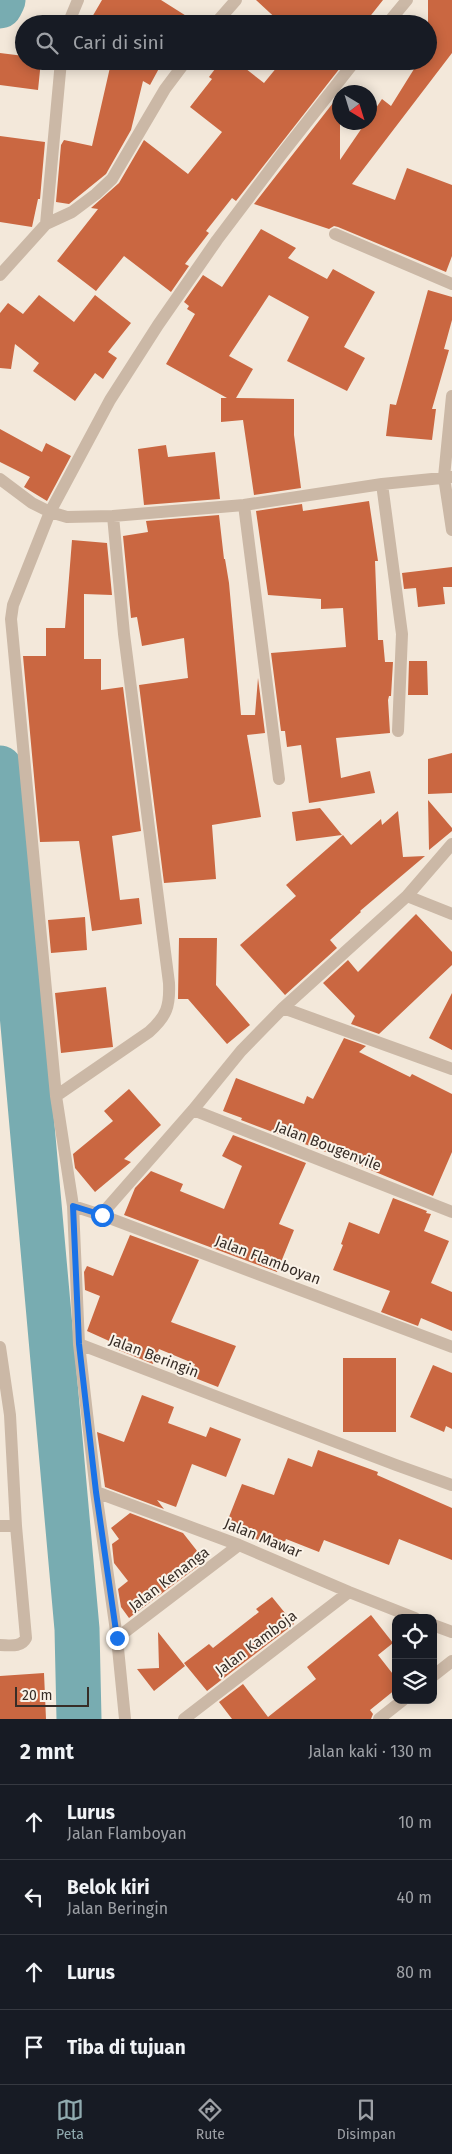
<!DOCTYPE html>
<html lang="id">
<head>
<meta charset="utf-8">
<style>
  :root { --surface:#171b24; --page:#20242c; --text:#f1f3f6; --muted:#9ea1a6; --line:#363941; --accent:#91abb0 }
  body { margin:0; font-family:"Fira Sans",sans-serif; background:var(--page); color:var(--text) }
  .controls { position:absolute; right:15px; bottom:15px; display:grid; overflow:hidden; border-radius:10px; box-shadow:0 2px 12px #0003 }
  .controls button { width:45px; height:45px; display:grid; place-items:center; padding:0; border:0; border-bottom:1px solid var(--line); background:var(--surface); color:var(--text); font:25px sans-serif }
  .compass { position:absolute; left:332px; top:85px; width:45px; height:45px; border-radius:50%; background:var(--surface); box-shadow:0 2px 12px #0003; rotate:142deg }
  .scale { position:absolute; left:15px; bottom:12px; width:74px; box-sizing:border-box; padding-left:5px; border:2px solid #372d27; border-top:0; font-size:14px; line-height:18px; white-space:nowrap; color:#372d27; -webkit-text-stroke:4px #faf2e7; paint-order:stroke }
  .stop { position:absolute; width:15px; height:15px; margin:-11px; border:4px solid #1a73e8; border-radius:50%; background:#fff }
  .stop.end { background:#1a73e8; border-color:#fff; box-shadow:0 1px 5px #0008 }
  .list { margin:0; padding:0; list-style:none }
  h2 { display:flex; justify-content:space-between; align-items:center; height:65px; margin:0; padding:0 20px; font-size:21px }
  h2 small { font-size:16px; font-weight:400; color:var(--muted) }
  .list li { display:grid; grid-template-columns:32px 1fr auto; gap:15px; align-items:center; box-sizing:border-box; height:75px; padding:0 20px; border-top:1px solid var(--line) }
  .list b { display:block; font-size:19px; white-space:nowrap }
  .list p { margin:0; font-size:16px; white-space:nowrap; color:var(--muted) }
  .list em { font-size:16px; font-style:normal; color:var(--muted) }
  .icon { flex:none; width:28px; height:28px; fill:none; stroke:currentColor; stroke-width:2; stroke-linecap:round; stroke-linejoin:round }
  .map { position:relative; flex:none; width:452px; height:1719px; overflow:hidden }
  .search { position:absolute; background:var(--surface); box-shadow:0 2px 12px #0003; left:15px; right:15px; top:15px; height:55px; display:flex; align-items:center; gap:12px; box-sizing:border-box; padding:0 18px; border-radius:28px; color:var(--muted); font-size:19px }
  .sheet { height:365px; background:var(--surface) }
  nav { display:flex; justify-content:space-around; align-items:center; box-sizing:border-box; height:70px; border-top:1px solid var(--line); background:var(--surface); font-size:14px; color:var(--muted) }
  nav a { display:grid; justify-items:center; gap:2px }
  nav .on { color:var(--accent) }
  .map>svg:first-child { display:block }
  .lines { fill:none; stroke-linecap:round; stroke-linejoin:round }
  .river { stroke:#78acb1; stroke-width:45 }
  .building { fill:#ca6741 }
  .street { stroke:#cbb8a6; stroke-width:12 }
  .route { stroke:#1a73e8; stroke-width:6 }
  .labels { text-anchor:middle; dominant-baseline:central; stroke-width:4; stroke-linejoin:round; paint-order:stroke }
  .street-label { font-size:15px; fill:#372d27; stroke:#faf2e7 }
</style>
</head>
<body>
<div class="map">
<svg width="452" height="1719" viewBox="0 0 452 1719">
  <rect width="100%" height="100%" fill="#f3e8da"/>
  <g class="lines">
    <path class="river" d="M0 6 3 0
      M0 768 77 1629 79 1719"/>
  </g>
  <path class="building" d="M102 0H161L199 24H88Z
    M256 0H383L364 24H282Z
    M428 0H452V53L352 184 395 200 407 168 452 185V256L446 272 338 227 334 226 329 229 254 204 340 94V160L366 122H370V117L382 99 391 106 419 61H428Z
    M0 53 24 56V61H41L38 90 0 85Z
    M107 61H163L150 85 143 81 131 130 106 174 69 204 56 202 61 145 64 140 92 146 111 63Z
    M221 61H236L264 83 282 61H340V68L236 201 232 198 206 231 209 233 185 264 189 266 171 292 124 256 96 291 57 261 98 209 91 208 119 183 144 140 188 174 222 132 190 107 212 79 209 77Z
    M0 136 45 142 40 199H38L32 227 0 222Z
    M261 229 296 248 288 258 327 279 333 269 375 292 344 347 365 358 347 391 287 361 309 317 269 295 229 356 253 369 236 398 294 399V435L301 488 254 495 243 420 221 422V398H227L166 364 195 314 187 309 189 306 184 302 203 275 222 287Z
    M428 290 452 297V320L444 349 449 350 432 409H436L432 440 386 436 390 404 396 405Z
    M39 295 74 322 95 295 131 323 108 352 117 358 103 379 95 373 75 401 33 371 39 363 15 344 11 369 0 368V313L8 303 23 314Z
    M0 429 42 452 46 443 71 456 47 501 24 487 30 477 0 462Z
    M166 445 168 457 215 452 220 499 144 505 138 449Z
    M369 501 378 561H375L378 640H383L385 662H393L391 696H389L388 700 390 733 336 738 341 778 370 771 375 793 309 803 301 745 287 747 285 731H281L271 653 346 647 343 608 321 609V599L268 595 256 511 302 504 303 511Z
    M219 515 224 559H225L229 583 241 715H255L258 678 265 733 247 735 261 817 212 825 216 879 164 883 139 685 188 678 184 638 142 646 137 617 131 618 123 536 148 532 146 521Z
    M72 540 107 543 112 595 84 594V659H101V690L123 687 141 831 112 836 120 900 139 898 142 924 92 931 79 841 40 842 23 656H46V628H65Z
    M452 567V587H443L445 604 418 607 416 588 404 589 402 573Z
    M409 661H427L428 695H408Z
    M452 753V793L428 794V759Z
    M428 800 452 828V831L429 850Z
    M320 808 342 835 296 841 292 812Z
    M398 811 403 857 425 856 360 911 361 912 330 940 337 948 285 995 240 945 296 896 286 885 343 835 351 845 381 819 382 825Z
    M416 914 452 952V965L379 1034 351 1024 355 1016 323 983 348 960 358 972Z
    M85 917 87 950 51 953 48 920Z
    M179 938H217L216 985 250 1025 227 1044 188 999H178Z
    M106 987 113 1047 61 1053 55 993Z
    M452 993V1050L429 1038Z
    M344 1038 366 1046 359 1052 410 1077 412 1074 452 1094V1152L433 1196 342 1158 241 1120 242 1118 223 1111 236 1078 304 1104 307 1096 313 1099Z
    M129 1089 161 1125 124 1159 131 1162 95 1192 75 1168 73 1154 113 1121 104 1111Z
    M233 1135 306 1163 279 1224 294 1230 277 1272 124 1215 135 1188 151 1171 183 1184 180 1191 224 1209 242 1166 222 1156Z
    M393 1198 427 1211 426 1213 431 1214 424 1231 449 1241 431 1283 452 1292V1331L421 1318 418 1326 381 1312 390 1291 333 1270 343 1245 341 1244 349 1222 379 1234Z
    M130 1235 199 1260 171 1322 236 1346 218 1387 190 1376 195 1364 159 1349 153 1364 116 1349 118 1345 87 1331 100 1296 85 1290 84 1272 87 1266 113 1276Z
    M343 1358H396V1432H343Z
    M433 1365 452 1373V1429L446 1426 444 1432 410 1417Z
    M142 1395 174 1407 168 1423 206 1437 210 1427 241 1439 226 1477 192 1464 176 1507 157 1500 164 1509 105 1487 97 1432 124 1442Z
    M318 1450 378 1472 377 1475 452 1508V1560L399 1539 389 1565 324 1540 319 1552 286 1539 282 1549 225 1527 242 1484 274 1495 288 1458 312 1467Z
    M130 1513 183 1533 205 1561 129 1618 121 1607 118 1589 128 1581 114 1563 112 1544 119 1539 111 1528Z
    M272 1597 294 1624 207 1691 184 1663 209 1644 213 1648 259 1612 256 1609Z
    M371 1615 393 1643 378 1655 396 1678V1689L370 1710 373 1714 371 1719H232L219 1702 243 1684 268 1717 316 1679 307 1667Z
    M158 1632 185 1666 154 1691 137 1669 159 1668Z
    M44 1673 46 1719H0V1676Z"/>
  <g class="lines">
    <path class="street" d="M68 24 78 0
      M215 24 236 0
      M387 24 407 0
      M355 61 281 155 217 240 158 325 110 400 50 512 13 605 11 619 56 1096 73 1206 79 1344 396 1465 452 1485
      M46 224 61 61
      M335 234 452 284
      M0 275 46 224 72 212 96 194 112 179 165 89 186 61
      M452 396 444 477 452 530
      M0 479 32 503 50 512 67 517 113 516 244 505 382 484 452 477
      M382 484 402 634 398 731
      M244 505 279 779
      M407 896 452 914
      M283 1008 452 1069
      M56 1096 149 1032C167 1016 170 1006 169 983L124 634 113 516
      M193 1110 452 1212
      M73 1206 101 1215 452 1347
      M101 1215 193 1110 241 1051 283 1008 407 896 452 844
      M79 1344 96 1492 117 1638 125 1719
      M0 1347 10 1415 16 1526 26 1638C21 1648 9 1645 0 1645
      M96 1492 239 1545 349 1592 415 1618
      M0 1526H16
      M433 1625 452 1632
      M117 1638 239 1545
      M433 1676 452 1661
      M184 1719 349 1592
      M379 1719 403 1700"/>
  </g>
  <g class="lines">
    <path class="route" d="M102 1215 73 1206 79 1344 96 1492 117 1638"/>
  </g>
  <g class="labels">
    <g class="street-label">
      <text transform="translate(328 1146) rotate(21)">Jalan Bougenvile</text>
      <text transform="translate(268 1260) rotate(21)">Jalan Flamboyan</text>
      <text transform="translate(154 1356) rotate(21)">Jalan Beringin</text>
      <text transform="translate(263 1538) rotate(22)">Jalan Mawar</text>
      <text transform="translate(169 1579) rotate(-37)">Jalan Kenanga</text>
      <text transform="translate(256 1643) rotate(-37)">Jalan Kamboja</text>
    </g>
  </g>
</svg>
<div class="controls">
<button><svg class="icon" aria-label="locate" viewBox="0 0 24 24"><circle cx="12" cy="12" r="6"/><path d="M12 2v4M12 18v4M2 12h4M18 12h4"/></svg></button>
<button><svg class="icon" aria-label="layers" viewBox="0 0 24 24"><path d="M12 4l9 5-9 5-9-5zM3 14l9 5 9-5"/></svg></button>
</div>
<svg class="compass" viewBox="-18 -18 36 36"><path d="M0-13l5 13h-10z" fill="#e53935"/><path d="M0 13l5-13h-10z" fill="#9ea1a6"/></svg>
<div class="scale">20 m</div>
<div class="stop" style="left:102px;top:1215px"></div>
<div class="stop end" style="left:117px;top:1638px"></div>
<div class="search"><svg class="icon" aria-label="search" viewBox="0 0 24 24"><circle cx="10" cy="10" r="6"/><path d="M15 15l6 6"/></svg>Cari di sini</div>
</div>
<section class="sheet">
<h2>2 mnt<small>Jalan kaki · 130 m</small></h2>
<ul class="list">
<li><svg class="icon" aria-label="ahead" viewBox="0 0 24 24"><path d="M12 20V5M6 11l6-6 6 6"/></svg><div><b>Lurus</b><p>Jalan Flamboyan</p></div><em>10 m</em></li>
<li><svg class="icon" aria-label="left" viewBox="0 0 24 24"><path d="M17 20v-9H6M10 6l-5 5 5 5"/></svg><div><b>Belok kiri</b><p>Jalan Beringin</p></div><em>40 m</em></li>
<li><svg class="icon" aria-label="ahead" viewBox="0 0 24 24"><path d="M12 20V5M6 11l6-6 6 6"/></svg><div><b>Lurus</b></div><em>80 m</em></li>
<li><svg class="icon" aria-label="arrive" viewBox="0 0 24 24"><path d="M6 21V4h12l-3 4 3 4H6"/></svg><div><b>Tiba di tujuan</b></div></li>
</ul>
</section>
<nav>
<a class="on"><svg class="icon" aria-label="map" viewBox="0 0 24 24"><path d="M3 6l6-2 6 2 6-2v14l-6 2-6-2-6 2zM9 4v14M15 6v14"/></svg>Peta</a>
<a><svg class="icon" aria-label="directions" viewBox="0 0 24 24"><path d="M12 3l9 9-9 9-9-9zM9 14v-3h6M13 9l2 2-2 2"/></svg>Rute</a>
<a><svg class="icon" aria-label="saved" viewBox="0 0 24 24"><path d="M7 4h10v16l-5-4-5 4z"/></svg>Disimpan</a>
</nav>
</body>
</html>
